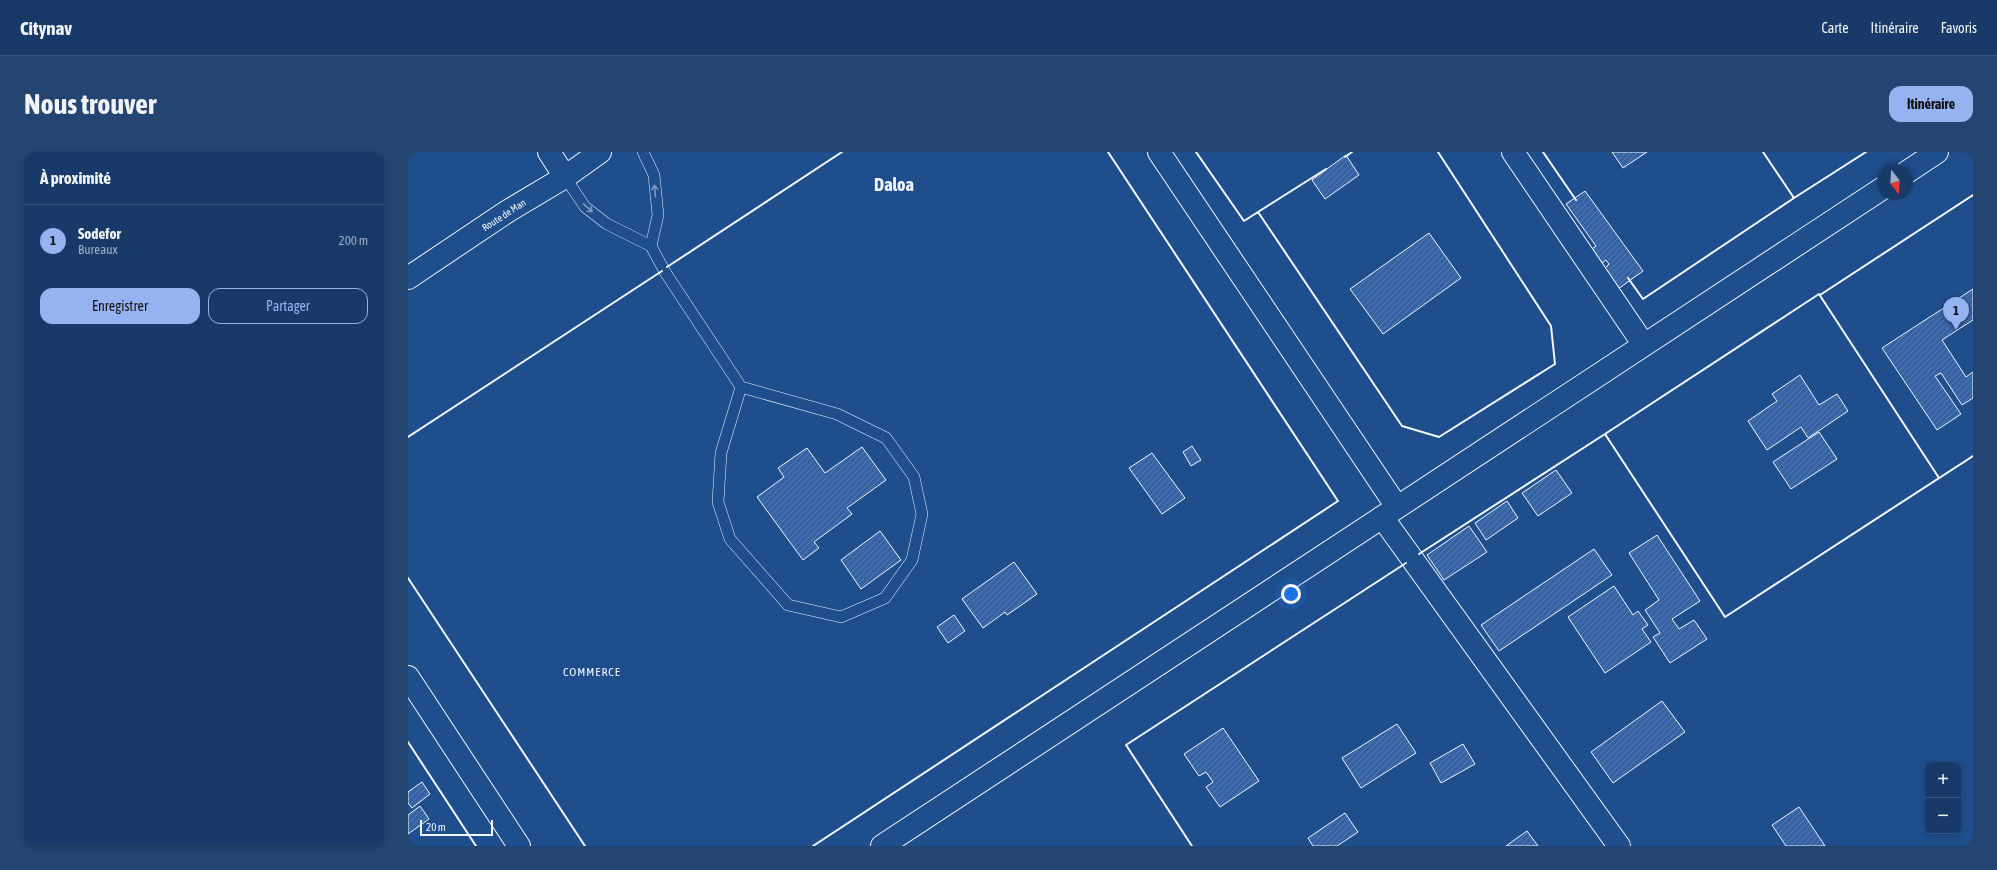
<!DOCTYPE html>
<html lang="fr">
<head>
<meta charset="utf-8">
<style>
  :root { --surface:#173a69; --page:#244571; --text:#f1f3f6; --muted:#9eadc0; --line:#36547d; --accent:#95b2f1 }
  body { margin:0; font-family:"Asap Condensed",sans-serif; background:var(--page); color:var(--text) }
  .controls { position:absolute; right:12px; bottom:12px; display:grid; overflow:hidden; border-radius:8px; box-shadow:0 2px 6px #0003 }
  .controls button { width:36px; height:36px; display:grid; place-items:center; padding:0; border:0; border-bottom:1px solid var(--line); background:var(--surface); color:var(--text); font:20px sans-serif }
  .compass { position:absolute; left:1469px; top:12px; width:36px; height:36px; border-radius:50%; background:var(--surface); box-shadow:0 2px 6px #0003; rotate:163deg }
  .scale { position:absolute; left:12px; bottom:10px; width:73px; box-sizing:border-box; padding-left:4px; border:2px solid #f2f6ff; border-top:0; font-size:11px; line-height:14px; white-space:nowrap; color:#f2f6ff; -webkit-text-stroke:3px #1f4e8c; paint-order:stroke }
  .you { position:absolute; left:883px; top:442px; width:14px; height:14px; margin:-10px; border:3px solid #fff; border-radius:50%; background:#1a73e8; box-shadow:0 0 0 6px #1a73e833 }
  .badge { display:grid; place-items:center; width:26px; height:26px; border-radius:50%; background:var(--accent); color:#111; font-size:13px; font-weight:700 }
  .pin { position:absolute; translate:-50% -33px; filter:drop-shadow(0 1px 2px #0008) }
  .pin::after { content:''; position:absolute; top:21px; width:14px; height:12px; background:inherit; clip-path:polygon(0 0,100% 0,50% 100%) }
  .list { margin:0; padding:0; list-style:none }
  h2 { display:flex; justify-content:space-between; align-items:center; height:52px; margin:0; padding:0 16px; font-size:17px }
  h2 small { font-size:13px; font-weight:400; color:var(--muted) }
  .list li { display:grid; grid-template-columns:26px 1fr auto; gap:12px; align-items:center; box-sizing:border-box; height:72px; padding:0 16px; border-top:1px solid var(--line) }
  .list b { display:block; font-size:15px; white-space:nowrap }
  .list p { margin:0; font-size:13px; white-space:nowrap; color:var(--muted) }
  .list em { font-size:13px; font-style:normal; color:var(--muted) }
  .actions { display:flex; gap:8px; padding:12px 16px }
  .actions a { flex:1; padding:9px 0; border:1px solid var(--accent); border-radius:12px; text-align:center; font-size:14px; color:var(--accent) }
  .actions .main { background:var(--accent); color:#111 }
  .map { position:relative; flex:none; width:1565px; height:694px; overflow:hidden; border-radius:12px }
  header { display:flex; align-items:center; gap:24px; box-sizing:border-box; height:56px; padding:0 20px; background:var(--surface); border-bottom:1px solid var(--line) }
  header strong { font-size:19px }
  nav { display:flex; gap:22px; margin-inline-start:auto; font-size:14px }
  .intro { display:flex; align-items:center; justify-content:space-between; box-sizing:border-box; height:96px; padding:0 24px }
  h1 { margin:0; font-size:28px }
  .button { padding:10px 18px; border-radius:12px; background:var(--accent); color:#111; font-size:14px; font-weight:700 }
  main { display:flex; gap:24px; padding:0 24px }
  aside { flex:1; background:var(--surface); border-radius:12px; box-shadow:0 2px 6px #0003 }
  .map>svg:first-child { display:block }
  .building { fill:url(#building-hatch); stroke:#f2f6ff }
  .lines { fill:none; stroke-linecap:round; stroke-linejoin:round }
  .service-casing { stroke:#f2f6ff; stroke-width:12 }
  .minor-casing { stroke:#f2f6ff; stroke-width:24 }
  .tertiary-casing { stroke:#f2f6ff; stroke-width:24 }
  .trunk-casing { stroke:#f2f6ff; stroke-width:24 }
  .service { stroke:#1f4e8c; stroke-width:11 }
  .minor { stroke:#1f4e8c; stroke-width:22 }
  .tertiary { stroke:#1f4e8c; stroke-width:22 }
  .trunk { stroke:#1f4e8c; stroke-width:22 }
  .wall { stroke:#f2f6ff; stroke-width:2 }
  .oneway { stroke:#7e9ac0 }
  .labels { text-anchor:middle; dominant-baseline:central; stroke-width:3; stroke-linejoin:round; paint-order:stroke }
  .street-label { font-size:10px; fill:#f2f6ff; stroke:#1f4e8c }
  .quarter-label { font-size:12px; letter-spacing:1px; fill:#f2f6ff; stroke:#1f4e8c }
  .town-label { font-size:18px; font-weight:bold; fill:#f2f6ff; stroke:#1f4e8c }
</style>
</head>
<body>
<header>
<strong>Citynav</strong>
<nav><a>Carte</a><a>Itinéraire</a><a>Favoris</a></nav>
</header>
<div class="intro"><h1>Nous trouver</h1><a class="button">Itinéraire</a></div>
<main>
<aside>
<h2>À proximité<small></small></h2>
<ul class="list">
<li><span class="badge">1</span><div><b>Sodefor</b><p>Bureaux</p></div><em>200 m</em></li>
</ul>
<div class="actions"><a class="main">Enregistrer</a><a>Partager</a></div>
</aside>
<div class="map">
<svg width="1565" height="694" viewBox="0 0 1565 694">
  <defs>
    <pattern id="building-hatch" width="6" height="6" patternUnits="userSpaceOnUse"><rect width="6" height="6" fill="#3563a3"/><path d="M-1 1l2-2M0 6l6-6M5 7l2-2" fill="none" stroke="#537ab1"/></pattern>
  </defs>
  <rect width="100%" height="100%" fill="#1f4e8c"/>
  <path class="building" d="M1204 0H1239L1215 16Z
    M938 3 951 23 917 47 904 28Z
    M1177 39 1235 119 1210 137 1196 117 1201 112 1198 108 1194 111 1184 97 1188 94 1158 52Z
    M1021 81 1053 126 975 182 942 137Z
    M1565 137V168L1534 188 1558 225 1565 220V246L1554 253 1533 221 1527 224 1553 262 1529 278 1474 196Z
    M1392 223 1411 253 1429 242 1440 259 1400 286 1393 275 1359 298 1340 269 1369 249 1364 242Z
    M1411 280 1429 307 1383 337 1365 310Z
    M784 294 793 308 783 314 775 300Z
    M454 295 478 328 439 356 444 362 406 390 411 396 395 408 349 345 376 325 370 316 399 296 417 321Z
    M744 301 777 346 754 362 721 316Z
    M1148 318 1164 341 1130 364 1114 341Z
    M1099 349 1110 366 1078 388 1067 371Z
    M1061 374 1079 400 1036 428 1019 403Z
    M472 379 493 408 453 437 433 408Z
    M1249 383 1292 449 1264 467 1271 477 1286 468 1299 487 1262 511 1245 485 1252 481 1237 458 1251 448 1221 401Z
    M1186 397 1204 423 1091 499 1073 473Z
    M606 410 629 442 599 463 597 460 575 476 554 447Z
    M1206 434 1225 463 1230 459 1240 473 1234 477 1243 490 1197 521 1160 465Z
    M546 463 557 479 540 491 529 475Z
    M1254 549 1277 580 1205 631 1183 600Z
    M989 572 1008 601 953 636 934 606Z
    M815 576 851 629 812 655 798 635 805 630 798 620 791 624 776 602Z
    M1055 592 1067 612 1033 631 1022 611Z
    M14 630 22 642 4 656 0 651V640Z
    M12 654 21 667 0 682V663Z
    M1391 655 1417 694H1378L1364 673Z
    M937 661 950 680 929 694H905L900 686Z
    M1119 679 1130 694H1098Z"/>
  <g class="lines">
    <g class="service-casing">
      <path id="service" d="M157 25 177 55 199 72 243 94 250 63 246 23 235 0
        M243 94 257 120 333 235 313 301 310 350 322 387 380 453 433 465 477 446 504 408 514 362 506 325 478 286 429 262 333 235"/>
    </g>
    <g class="minor-casing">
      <path id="minor" d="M751 0 989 355
        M1105 0 1236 193
        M1499 20 1529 0
        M974 365 1211 694
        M0 525 111 694
        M474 694 1475 36"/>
    </g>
    <g class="tertiary-casing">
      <path id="tertiary" d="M141 0 157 25"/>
    </g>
    <g class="trunk-casing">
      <path id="trunk" d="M0 126 100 59 157 25 192 0"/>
    </g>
    <use href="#service" class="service"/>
    <use href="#minor" class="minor"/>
    <use href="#tertiary" class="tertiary"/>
    <use href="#trunk" class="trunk"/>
    <path class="wall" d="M788 0 836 69 850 60
      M1135 0 1168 48
      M937 5 944 0
      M918 17 850 60 994 274 1031 285 1147 212 1143 174 1030 0
      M1385 45 1386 46 1458 0
      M259 115 434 0
      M1220 126 1235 147 1386 46 1355 0
      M1411 142 1531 326 1317 465 1197 282Z
      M1412 143 1565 43
      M0 285 254 119
      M1011 402 1197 282 1317 465 1565 304
      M0 426 177 694
      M0 590 68 694
      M405 694 930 349 700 0
      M784 694 718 593 998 411"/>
  </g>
  <defs><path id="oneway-shaft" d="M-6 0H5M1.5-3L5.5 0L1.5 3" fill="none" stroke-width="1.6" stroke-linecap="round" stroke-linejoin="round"/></defs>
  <g class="oneway">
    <use href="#oneway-shaft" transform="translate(247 39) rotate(-95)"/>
    <use href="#oneway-shaft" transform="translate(180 56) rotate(43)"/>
  </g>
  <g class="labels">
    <g class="street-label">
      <text transform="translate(96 63) rotate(-33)">Route de Man</text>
    </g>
    <g class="quarter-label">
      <text x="184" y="520">COMMERCE</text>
    </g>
    <g class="town-label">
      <text x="486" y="32">Daloa</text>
    </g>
  </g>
</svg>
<div class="controls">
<button>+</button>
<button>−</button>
</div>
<svg class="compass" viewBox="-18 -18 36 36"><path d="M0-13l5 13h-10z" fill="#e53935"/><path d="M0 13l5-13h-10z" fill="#9eadc0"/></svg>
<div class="scale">20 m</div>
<div class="you"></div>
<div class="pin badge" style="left:1548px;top:178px">1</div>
</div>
</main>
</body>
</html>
